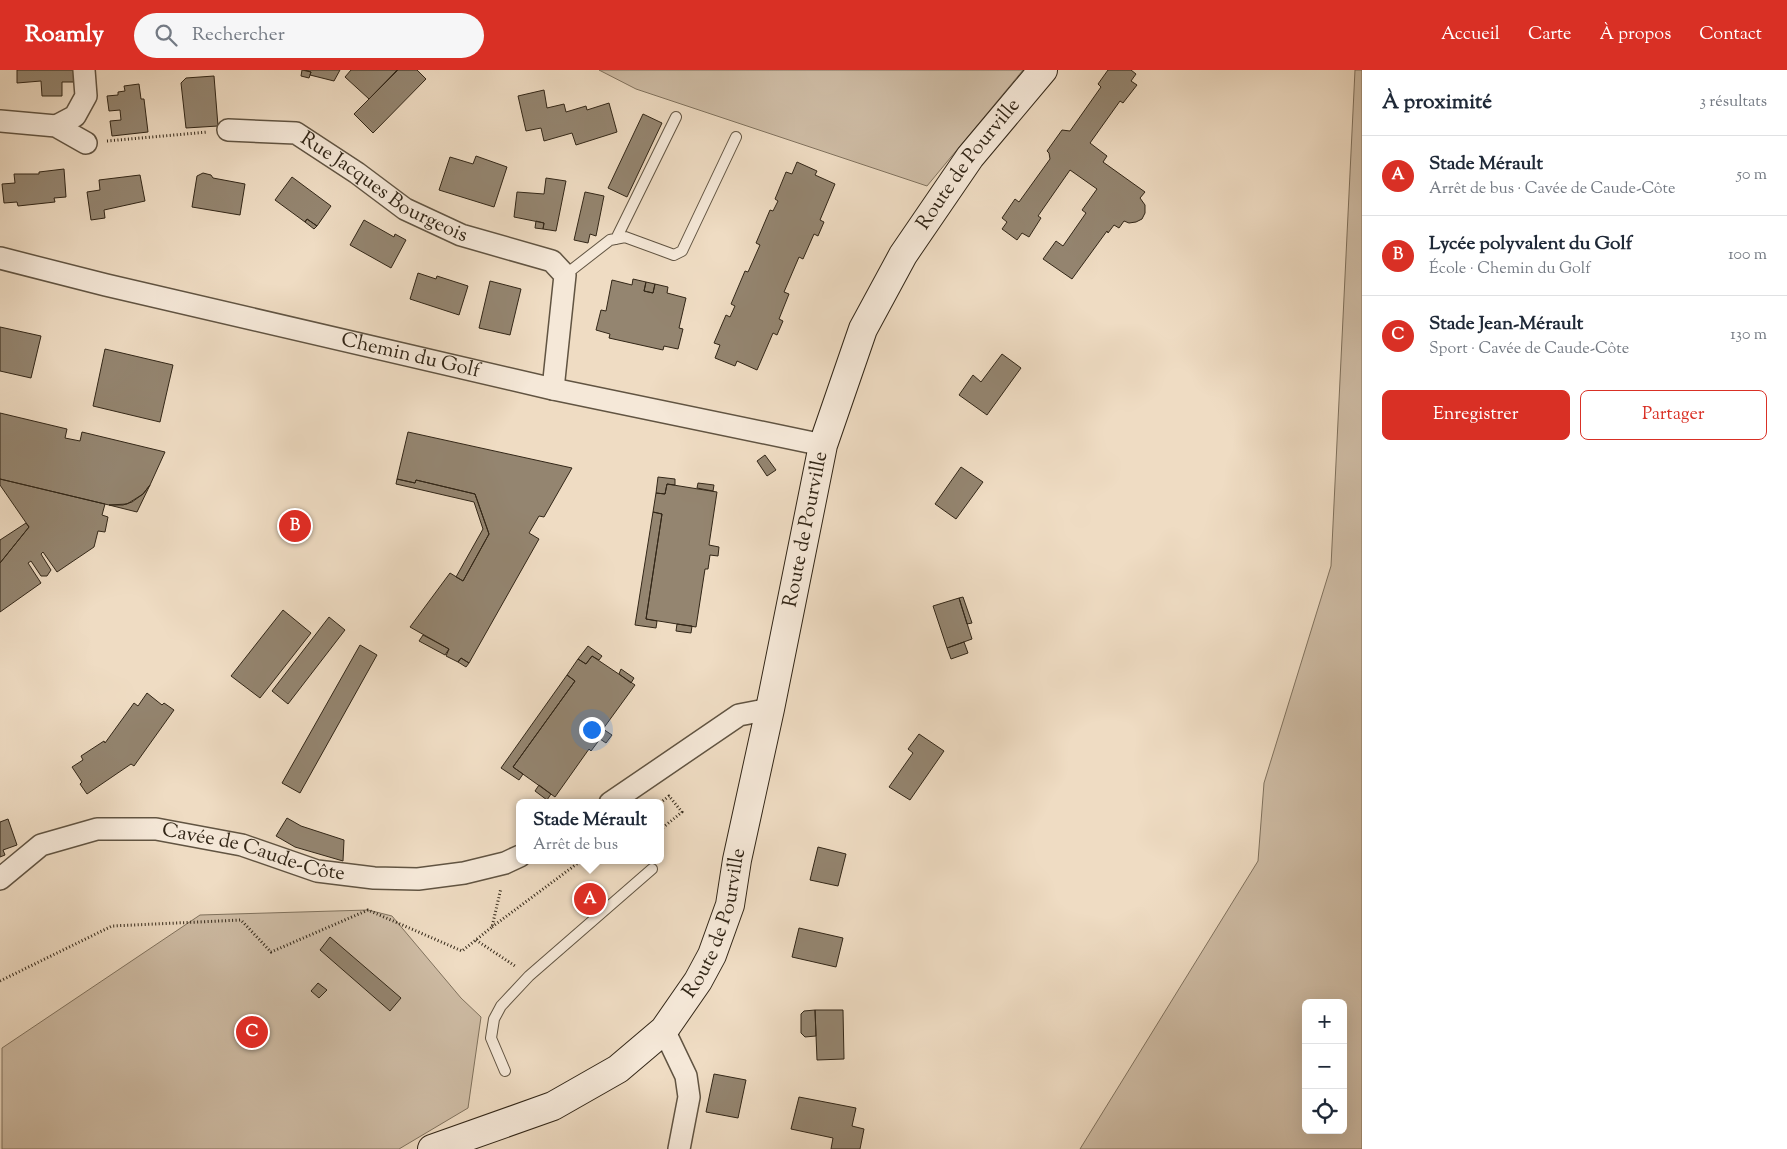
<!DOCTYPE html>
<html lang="fr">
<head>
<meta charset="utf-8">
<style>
  :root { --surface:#fff; --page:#f6f6f7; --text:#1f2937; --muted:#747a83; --line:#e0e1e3; --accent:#d93025 }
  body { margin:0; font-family:"Sorts Mill Goudy",serif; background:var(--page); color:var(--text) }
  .controls { position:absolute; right:15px; bottom:15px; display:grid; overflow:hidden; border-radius:8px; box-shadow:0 5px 20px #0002 }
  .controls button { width:45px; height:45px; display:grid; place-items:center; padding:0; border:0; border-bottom:1px solid var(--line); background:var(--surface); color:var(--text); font:25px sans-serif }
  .you { position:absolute; left:591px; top:659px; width:18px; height:18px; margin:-12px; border:4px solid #fff; border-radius:50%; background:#1a73e8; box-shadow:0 0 0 8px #1a73e833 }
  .badge { display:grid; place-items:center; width:32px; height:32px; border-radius:50%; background:var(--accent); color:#fff; font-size:16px; font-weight:700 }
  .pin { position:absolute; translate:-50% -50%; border:2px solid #fff; box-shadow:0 1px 5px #0006 }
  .popup { position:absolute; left:516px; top:729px; width:148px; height:65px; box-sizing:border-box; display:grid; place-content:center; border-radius:8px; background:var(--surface); filter:drop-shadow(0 1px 4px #0005); font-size:16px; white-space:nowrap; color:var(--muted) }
  .popup b { font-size:19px; color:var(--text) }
  .popup::after { content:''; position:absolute; left:50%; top:100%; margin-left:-10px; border:10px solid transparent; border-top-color:var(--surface) }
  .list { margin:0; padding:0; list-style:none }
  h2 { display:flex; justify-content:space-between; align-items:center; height:65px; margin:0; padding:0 20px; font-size:21px }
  h2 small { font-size:16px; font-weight:400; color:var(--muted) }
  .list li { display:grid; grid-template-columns:32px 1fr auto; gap:15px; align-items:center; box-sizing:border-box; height:80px; padding:0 20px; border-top:1px solid var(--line) }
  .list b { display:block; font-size:19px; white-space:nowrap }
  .list p { margin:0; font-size:16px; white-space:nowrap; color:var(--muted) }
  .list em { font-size:16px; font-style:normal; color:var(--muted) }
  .actions { display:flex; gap:10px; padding:15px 20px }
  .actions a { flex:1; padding:11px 0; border:1px solid var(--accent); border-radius:8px; text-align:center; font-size:18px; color:var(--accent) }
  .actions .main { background:var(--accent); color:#fff }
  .icon { flex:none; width:28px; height:28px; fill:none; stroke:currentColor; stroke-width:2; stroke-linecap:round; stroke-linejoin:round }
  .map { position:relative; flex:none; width:1362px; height:1079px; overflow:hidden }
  header { display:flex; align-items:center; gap:30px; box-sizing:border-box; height:70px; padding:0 25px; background:var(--accent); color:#fff }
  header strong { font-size:24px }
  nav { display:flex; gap:28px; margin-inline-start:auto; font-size:18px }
  .search { width:350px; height:45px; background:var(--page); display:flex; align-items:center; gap:12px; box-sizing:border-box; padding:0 18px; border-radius:28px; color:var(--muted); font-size:19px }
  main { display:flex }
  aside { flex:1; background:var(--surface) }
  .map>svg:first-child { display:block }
  .green { fill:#cfbda6; stroke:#80725e; fill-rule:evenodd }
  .building { fill:#948570; stroke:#322617 }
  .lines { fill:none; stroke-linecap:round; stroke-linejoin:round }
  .service-casing { stroke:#615442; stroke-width:12 }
  .minor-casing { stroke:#615442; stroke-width:24 }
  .secondary-casing { stroke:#322617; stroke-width:30 }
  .path { stroke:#322617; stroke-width:3; stroke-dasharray:1 2.5; stroke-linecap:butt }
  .service { stroke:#f5e8d8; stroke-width:10 }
  .minor { stroke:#f5e8d8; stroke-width:21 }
  .secondary { stroke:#f5e8d8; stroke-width:28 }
  .labels { text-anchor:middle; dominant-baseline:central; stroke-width:4; stroke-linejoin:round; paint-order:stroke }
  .street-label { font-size:20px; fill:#322617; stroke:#f5e8d8 }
</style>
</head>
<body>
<header>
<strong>Roamly</strong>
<div class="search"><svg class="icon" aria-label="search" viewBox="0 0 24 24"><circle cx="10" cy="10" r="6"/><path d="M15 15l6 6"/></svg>Rechercher</div>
<nav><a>Accueil</a><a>Carte</a><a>À propos</a><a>Contact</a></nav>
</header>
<main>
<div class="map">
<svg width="1362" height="1079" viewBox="0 0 1362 1079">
  <rect width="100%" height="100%" fill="#efdcc3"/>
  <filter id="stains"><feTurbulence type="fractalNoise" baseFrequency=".004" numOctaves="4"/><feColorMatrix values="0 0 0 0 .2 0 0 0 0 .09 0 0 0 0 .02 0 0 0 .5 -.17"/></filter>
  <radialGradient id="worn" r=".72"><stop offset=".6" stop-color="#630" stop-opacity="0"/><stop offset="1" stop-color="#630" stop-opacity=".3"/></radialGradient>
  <path class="green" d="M599 0H1023L927 116 636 19Z
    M1355 0H1362V1079H1080L1258 791 1264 713 1331 496ZM1306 933H1343V1060H1306Z
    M368 840 392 846 461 928 481 947 468 1038 399 1079H2V978L200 845Z"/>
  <path class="building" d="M17 0H74V12H62V26H42L41 11 17 13Z
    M302 0 311 2 309 8 301 6Z
    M305 0H340L334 11 310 5 311 2Z
    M351 0H397L369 29 345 7Z
    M398 0H417L426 9 373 63 354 44Z
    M1108 0H1131L1136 4 1131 11 1137 15 1123 33 1120 31 1090 73 1107 86 1103 92 1145 122 1140 128 1145 135V143L1142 149 1136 152 1129 153 1124 151 1119 158 1114 155 1108 163 1107 161 1072 209 1043 189 1056 171 1063 176 1086 143 1082 140 1097 119 1070 100 1038 146 1041 148 1029 167 1022 163 1017 170 1002 159 1007 152 1002 148 1015 129 1019 132 1050 89 1049 83 1047 81 1062 60 1070 61 1101 17 1098 14Z
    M214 6 218 56 186 58 181 13 186 8Z
    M139 14 141 29H144L148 62 112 66 110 51 121 50 120 40 109 41 107 26 118 25V22L125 21 124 16Z
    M544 20 547 38 564 34 566 42 586 36 587 40 609 33 617 62 576 75 572 63 544 71 541 58 526 61 518 26Z
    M643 44 662 53 627 127 608 118Z
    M476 86 507 97 494 137 439 120 450 87 473 94Z
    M797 92 817 101 815 105 835 114 820 150 824 152 818 166 814 164 803 189 799 187 784 222 789 224 779 249 783 251 777 265 773 263 757 300 737 291 735 296 715 288 720 275 714 273 726 245 730 247 735 236 731 234 745 201 748 202 760 175 756 173 770 140 773 141 778 131 775 129 786 102 792 104Z
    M64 99 66 127 54 128 55 132 18 136 17 132 4 133 2 114 15 113 14 104H39V102Z
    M203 103 211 105 213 108 245 114 240 145 192 137 197 106Z
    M140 105 145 131 104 140 105 148 91 150 87 122 100 120 99 110Z
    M292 107 331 136 317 156 307 149 305 152 275 130Z
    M546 108 566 111 556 161 543 159 544 153 514 147 517 122 544 124Z
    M585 122 604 126 596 166 590 164 588 173 574 170Z
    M307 149 317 156 314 159 305 152Z
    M364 150 394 167 395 164 406 170 391 198 350 175Z
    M536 151 544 153 543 159 535 158Z
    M418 203 436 209 437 206 468 216 459 245 410 229Z
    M633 209 646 212 644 221 653 223 655 214 668 217 667 223 686 228 679 258 683 259 678 279 664 276 663 280 609 268 610 264 596 260 601 240 606 241 612 210 632 215Z
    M490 211 521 219 510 265 479 258Z
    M646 212 655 214 653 223 644 221Z
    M0 257 41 266 31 308 0 301Z
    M105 279 173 295 160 352 93 336Z
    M1002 284 1021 298 987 345 959 325 973 305 981 312Z
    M0 343 67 359 65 368 80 371 82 362 165 382 150 415 143 424 127 434 109 435 0 409Z
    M408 362 572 398 544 447 539 446 529 463 539 469 469 593 461 588 458 592 446 586 449 579 410 557 450 503 463 511 489 464 475 424 416 410 415 413 397 409Z
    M765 385 776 400 767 406 757 391Z
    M961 397 983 412 956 449 935 434Z
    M658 407 675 409V415L667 414 665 424 656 423Z
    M0 409 105 434 102 445 108 447 105 462 98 461 94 477 57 502 43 482 41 484 51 500 47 506H41L31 491 28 493 41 513 0 542V493L29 457 0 415Z
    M397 409 415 413 416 410 475 424 489 464 463 511 456 507 483 459 474 432 396 414Z
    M698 413 714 415 713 421 697 418Z
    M667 414 717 422 709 475 719 477 718 486 710 485 708 499H705L696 557 646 549 662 444 653 442 656 423 665 424Z
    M150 415 137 442 109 435H123L132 432 143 424Z
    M653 442 662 444 646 549 657 551 656 558 635 555Z
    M26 453 29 457 0 493V470Z
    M963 527 972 553 967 554 959 528Z
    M959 528 972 569 947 578 933 536Z
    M283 540 311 563 260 628 231 606Z
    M329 547 345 560 288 634 272 621Z
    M677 554 692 556 691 563 676 561Z
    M423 565 449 579 445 585 419 571Z
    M964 572 968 583 951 589 947 578Z
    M360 575 377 585 300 723 282 713Z
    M588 576 602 586 599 590 592 586 586 594 578 589Z
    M592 586 635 615 603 659 612 665 606 673 600 669 591 681 589 679 555 727 513 697 575 611 567 605 578 589 586 594Z
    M461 588 469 593 466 597 458 592Z
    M621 599 634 608 631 613 619 604Z
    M567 605 575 611 513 697 523 704 519 710 501 698Z
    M147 623 162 635 164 633 174 640 134 696 131 694 87 724 80 714 82 712 72 697 83 690 81 686 104 671 105 673 134 633 138 636Z
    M919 664 944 681 910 730 889 717 913 683 908 679Z
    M539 715 551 724 547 730 535 721Z
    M287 748 301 756 344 770 343 791 295 777 276 766Z
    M8 749 17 775 3 780 5 785 0 787V752Z
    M818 777 846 784 838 816 810 810Z
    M799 858 843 868 836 897 792 887Z
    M330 867 401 928 390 941 320 880Z
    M318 913 327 920 319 928 311 921Z
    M815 940H843L844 989 817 990Z
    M815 940 816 966 805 967 801 963V944L804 941Z
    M714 1004 746 1010 738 1048 706 1042Z
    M799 1027 856 1038 852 1056 864 1059 860 1079H831L833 1068 791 1059Z"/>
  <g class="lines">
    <g class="service-casing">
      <path id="service" d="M616 169 676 47
        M565 205 610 170 625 167 674 185 682 181 736 67
        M505 1001 491 968 494 949 501 936 529 906 652 799"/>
    </g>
    <g class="minor-casing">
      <g id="minor">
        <path d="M0 51 56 56 86 73"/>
        <path d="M56 56 75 46 86 26 84 0"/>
        <path id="s1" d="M228 60 296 63 357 103 405 139 461 165 552 191 565 205 553 319"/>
        <path id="s2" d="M0 188 106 215 553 319 823 375"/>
        <path d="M610 733 739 645 770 639"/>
        <path id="s3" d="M0 809 41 775 97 759H156L242 775 317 801 374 808 418 809 464 803 505 793 520 786"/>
        <path d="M664 960 686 1006 689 1027 679 1079"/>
      </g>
    </g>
    <g class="secondary-casing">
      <g id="secondary">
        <path id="s4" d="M432 1079 553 1036 618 999 664 960 698 911 712 885 730 835 737 790 770 639 823 375 863 259 903 185 970 87 1043 0"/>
      </g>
    </g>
    <path class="path" d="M107 71 208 62
      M660 733 669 726 682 742 660 760
      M492 857 582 790
      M476 870 515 896
      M0 911 112 856 241 850 271 882 368 840 462 881 492 857 501 818"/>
    <use href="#service" class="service"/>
    <use href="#minor" class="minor"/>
    <use href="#secondary" class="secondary"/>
  </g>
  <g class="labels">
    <g class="street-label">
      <text stroke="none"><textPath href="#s4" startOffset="1194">Route de Pourville</textPath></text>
      <text stroke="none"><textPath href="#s1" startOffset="172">Rue Jacques Bourgeois</textPath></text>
      <text stroke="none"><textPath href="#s2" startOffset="422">Chemin du Golf</textPath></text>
      <text stroke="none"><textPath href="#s4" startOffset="789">Route de Pourville</textPath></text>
      <text stroke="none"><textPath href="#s3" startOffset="271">Cavée de Caude-Côte</textPath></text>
      <text stroke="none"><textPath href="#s4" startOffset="384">Route de Pourville</textPath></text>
    </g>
  </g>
  <rect width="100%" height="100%" filter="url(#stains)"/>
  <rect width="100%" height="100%" fill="url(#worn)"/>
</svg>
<div class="controls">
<button>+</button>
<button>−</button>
<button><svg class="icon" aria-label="locate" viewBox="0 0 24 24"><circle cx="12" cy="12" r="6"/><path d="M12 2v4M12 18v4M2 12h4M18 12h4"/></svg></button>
</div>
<div class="you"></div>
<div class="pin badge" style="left:590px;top:829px">A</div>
<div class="popup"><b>Stade Mérault</b>Arrêt de bus</div>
<div class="pin badge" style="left:295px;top:456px">B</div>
<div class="pin badge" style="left:252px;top:962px">C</div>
</div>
<aside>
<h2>À proximité<small>3 résultats</small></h2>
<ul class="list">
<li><span class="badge">A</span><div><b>Stade Mérault</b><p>Arrêt de bus · Cavée de Caude-Côte</p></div><em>50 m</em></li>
<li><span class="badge">B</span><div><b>Lycée polyvalent du Golf</b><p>École · Chemin du Golf</p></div><em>100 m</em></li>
<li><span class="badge">C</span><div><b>Stade Jean-Mérault</b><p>Sport · Cavée de Caude-Côte</p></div><em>130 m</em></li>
</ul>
<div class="actions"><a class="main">Enregistrer</a><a>Partager</a></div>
</aside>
</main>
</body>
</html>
